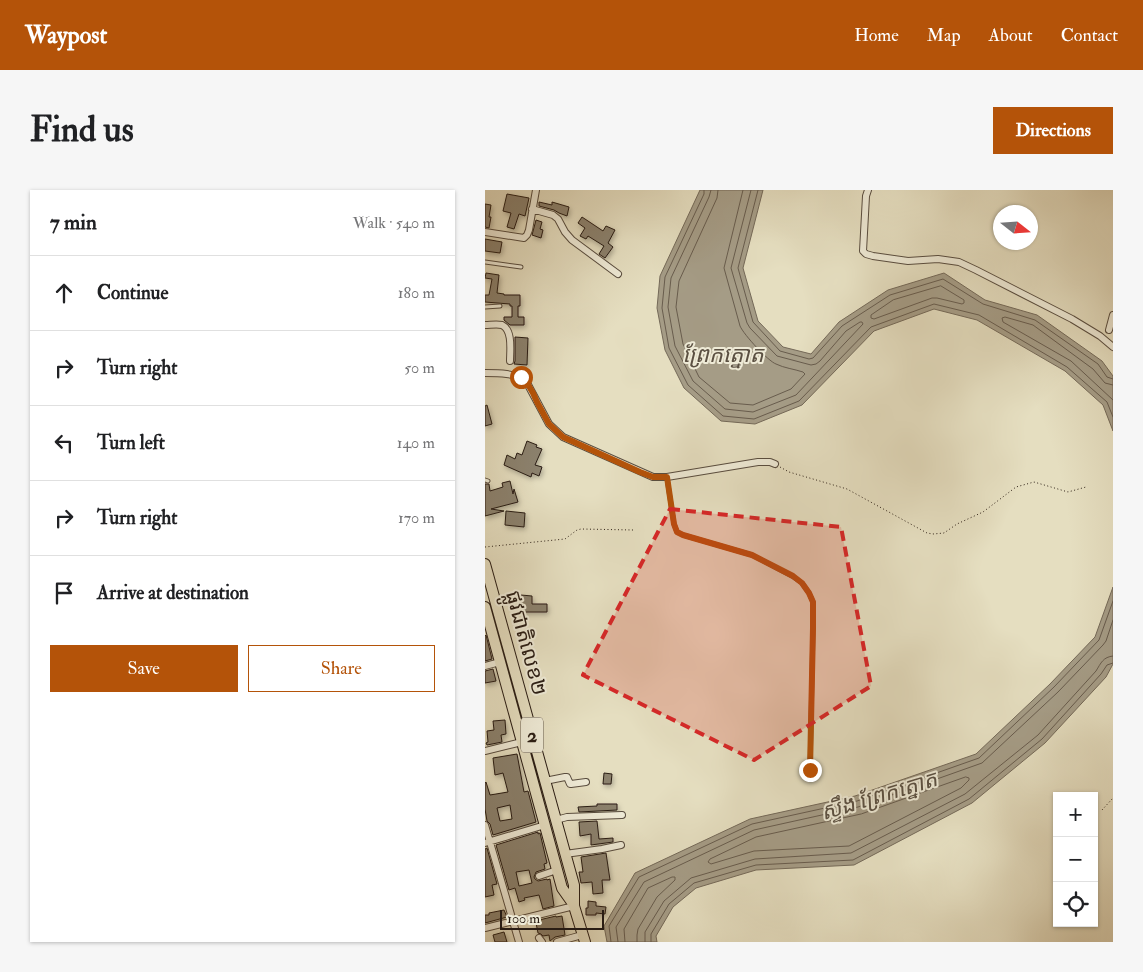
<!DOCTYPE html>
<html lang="en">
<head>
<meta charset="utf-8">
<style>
  :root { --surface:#fff; --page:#f6f6f6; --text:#202124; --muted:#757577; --line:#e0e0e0; --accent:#b45309 }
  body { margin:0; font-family:"IM FELL Double Pica","Noto Sans Khmer",serif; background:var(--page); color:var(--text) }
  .controls { position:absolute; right:15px; bottom:15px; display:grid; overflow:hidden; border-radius:0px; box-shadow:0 1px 4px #0004 }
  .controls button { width:45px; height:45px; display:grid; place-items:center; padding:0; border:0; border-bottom:1px solid var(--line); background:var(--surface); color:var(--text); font:25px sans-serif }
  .compass { position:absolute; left:508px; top:15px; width:45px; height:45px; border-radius:50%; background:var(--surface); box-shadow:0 1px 4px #0004; rotate:107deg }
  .scale { position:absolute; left:15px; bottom:12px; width:104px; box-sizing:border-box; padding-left:5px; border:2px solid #2a1d14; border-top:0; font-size:14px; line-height:18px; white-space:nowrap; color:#2a1d14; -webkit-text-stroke:4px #eeead6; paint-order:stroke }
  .stop { position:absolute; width:15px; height:15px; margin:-11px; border:4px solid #b45309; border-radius:50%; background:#fff }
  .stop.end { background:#b45309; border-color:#fff; box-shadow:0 1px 5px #0008 }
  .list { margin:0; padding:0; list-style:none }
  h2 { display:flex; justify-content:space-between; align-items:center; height:65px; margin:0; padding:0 20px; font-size:21px }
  h2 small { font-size:16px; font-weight:400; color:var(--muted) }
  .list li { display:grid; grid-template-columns:32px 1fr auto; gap:15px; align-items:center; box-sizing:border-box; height:75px; padding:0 20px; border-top:1px solid var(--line) }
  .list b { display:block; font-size:19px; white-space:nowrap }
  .list em { font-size:16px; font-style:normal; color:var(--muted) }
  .actions { display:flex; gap:10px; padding:15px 20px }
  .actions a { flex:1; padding:11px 0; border:1px solid var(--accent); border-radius:0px; text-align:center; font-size:18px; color:var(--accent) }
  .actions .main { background:var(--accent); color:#fff }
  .icon { flex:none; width:28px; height:28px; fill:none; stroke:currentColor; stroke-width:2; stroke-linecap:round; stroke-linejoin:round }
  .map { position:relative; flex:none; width:628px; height:752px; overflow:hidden; border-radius:0px }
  header { display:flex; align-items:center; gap:30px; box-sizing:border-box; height:70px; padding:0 25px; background:var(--accent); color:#fff }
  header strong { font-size:24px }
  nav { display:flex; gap:28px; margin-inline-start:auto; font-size:18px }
  .intro { display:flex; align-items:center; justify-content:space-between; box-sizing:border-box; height:120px; padding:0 30px }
  h1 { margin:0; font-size:35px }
  .button { padding:12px 22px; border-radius:0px; background:var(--accent); color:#fff; font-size:18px; font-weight:700 }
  main { display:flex; gap:30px; padding:0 30px }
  aside { flex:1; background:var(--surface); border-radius:0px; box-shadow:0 1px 4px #0004 }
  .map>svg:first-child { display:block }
  .water { fill:#a59c86; stroke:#746958 }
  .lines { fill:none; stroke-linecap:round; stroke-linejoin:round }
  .shore { stroke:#685c4d; stroke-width:1 }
  .building { fill:#8b816d; stroke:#2a1d14; fill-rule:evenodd; filter:url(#shadow) }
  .service-casing { stroke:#594d3f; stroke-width:5 }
  .minor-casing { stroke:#594d3f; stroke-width:8 }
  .trunk-casing { stroke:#2a1d14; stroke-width:12 }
  .path { stroke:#2a1d14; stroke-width:1; stroke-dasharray:1 2.5; stroke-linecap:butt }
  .service { stroke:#eeead6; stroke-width:3 }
  .minor { stroke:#eeead6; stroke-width:6 }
  .trunk { stroke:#e5dec0; stroke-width:10 }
  .route { stroke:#b45309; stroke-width:6 }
  .marked { fill:#d62828; fill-opacity:0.2; stroke:#d62828; stroke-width:4; stroke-dasharray:10 6; stroke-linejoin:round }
  .labels { text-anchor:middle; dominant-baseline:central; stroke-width:4; stroke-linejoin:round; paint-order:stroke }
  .shield { fill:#eeead6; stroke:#655a4e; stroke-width:1 }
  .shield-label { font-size:20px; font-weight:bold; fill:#2a1d14 }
  .street-label { font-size:21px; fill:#2a1d14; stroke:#eeead6 }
  .water-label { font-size:22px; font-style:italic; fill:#5b5042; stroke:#eeead6 }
</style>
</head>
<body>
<header>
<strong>Waypost</strong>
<nav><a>Home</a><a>Map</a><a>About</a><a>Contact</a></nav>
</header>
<div class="intro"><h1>Find us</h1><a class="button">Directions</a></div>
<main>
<aside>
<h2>7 min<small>Walk · 540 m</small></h2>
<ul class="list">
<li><svg class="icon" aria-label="ahead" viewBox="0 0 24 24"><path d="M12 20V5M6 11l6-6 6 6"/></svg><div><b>Continue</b></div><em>180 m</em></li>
<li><svg class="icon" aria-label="right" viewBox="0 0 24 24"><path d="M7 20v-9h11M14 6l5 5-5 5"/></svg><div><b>Turn right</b></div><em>50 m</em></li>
<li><svg class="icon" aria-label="left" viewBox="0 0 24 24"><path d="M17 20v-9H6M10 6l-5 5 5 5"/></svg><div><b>Turn left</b></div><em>140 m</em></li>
<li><svg class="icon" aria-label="right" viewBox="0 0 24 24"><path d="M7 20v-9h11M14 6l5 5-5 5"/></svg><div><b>Turn right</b></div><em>170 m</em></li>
<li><svg class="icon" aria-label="arrive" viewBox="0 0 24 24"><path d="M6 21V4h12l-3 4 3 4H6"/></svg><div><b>Arrive at destination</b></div></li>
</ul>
<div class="actions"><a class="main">Save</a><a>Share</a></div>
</aside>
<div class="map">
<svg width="628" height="752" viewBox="0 0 628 752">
  <defs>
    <filter id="shadow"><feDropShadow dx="1.5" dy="2.5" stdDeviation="2.5" flood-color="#0004"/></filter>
  </defs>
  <rect width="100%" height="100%" fill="#e5dec0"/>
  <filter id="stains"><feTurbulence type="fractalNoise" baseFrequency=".004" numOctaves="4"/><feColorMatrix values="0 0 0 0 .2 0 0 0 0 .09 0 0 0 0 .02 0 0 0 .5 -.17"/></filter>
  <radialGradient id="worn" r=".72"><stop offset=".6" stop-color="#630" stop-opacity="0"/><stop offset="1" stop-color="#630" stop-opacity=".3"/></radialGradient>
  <path class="water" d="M215 0H278L258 78 273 131 298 157 326 164 354 132 403 100 459 83 500 110 552 125 617 171 628 186V241L618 215 580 181 492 130 449 119 389 141 317 215 270 234 236 231 199 198 180 160 172 118 175 86Z
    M628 397V474L621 487 560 553 487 613 369 675 271 680 211 698 188 717 171 746 172 752H122L119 736 150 683 265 629 370 606 491 564 565 494 610 447Z"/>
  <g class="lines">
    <path class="shore" d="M219 0V4L180 87 177 118 184 158 203 195 238 226 269 229 314 211 386 137 449 114 494 125 582 177 622 212 628 227
      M226 0 224 7 186 88 183 117 190 156 208 191 240 219 268 222 311 205 378 134 377 132H375L361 141 335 171 331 174 326 175 292 166 265 138 262 133 246 78 266 0
      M233 0 232 8 194 91 191 117 198 154 214 187 245 213 268 215 306 199 320 184 318 182C309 179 299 178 291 174 283 171 259 145 255 136L239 78 258 0
      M273 0 253 78 268 132 295 161 324 169 328 168 357 136 405 105 458 89 498 114 550 130 613 174 622 187 628 189
      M456 96 479 110V113L477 114 452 108H447L389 129 386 128V125L408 110Z
      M628 195 620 193 608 179 548 135 520 127 517 128 518 132 586 171 628 210
      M481 587 484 588V590L476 598 364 656 269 661 226 674 223 672 225 669 271 647 376 624Z
      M126 752 124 736 154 687 267 634 372 611 494 568 569 497 614 450 628 411
      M133 752 131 737 159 692 269 640 373 617 497 573 573 502 618 455 621 451 628 430
      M140 752 139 739 163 698 187 687H190V690L172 707 153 739 152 745V752
      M160 752V742L179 711 206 688 270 669 366 663 480 604 553 545 611 481C616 473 618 467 628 466
      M166 752V744L184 714 209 693 271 675 368 670 484 609 557 549 616 484 622 475 628 473"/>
  </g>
  <path class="building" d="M22 4 44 8 40 26 34 24 29 39 22 37 26 23 18 21Z
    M54 12 67 15V12L84 17 82 26 74 23 69 20 54 16Z
    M0 14 6 15 4 27H6L4 38 0 37Z
    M97 27 118 41 121 36 130 40 123 53 128 57 120 68 114 64 119 56 103 46 101 49 95 46 100 38 93 33Z
    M51 30 57 32 55 39 58 40 56 48 47 45Z
    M0 49 17 52 15 63 0 61Z
    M1 83 14 85 12 103 19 104V105H35V116H33V127H39V135H25L19 130V127H27V116H25V114L0 112V105H4L7 89 0 88Z
    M30 147 43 148 42 175 29 174 30 171Z
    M2 215 7 234 0 236V216Z
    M42 251 52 255 51 257 57 259 50 275 57 277 54 286 47 283 46 287 19 275 22 265 30 269 32 263 37 265Z
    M25 291 28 304 29 299 33 312 6 319 19 321 0 326V294H4L5 301 18 297 17 293Z
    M21 321 40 323 39 337 20 335Z
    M36 405 47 406V414H62V422H36Z
    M1 445 7 469 0 471V446Z
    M8 479 11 491 0 493V481Z
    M20 530 21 544 16 545 17 552 2 555 1 553 3 552 2 541 9 540 8 531Z
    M32 564 39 602 43 601 51 632 8 645 5 634 2 631 0 619V593L1 592 5 605 23 602 18 583 10 585 8 568ZM25 615 27 629 15 631 12 618Z
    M119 583 127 584 126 594H118Z
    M112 614H132V620L94 622 93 617 112 616Z
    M112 631 114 649 128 648V652L106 655V644L95 646 94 632Z
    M53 642V644L55 643 62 673 59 674 60 679 51 682 49 687 50 689 53 691 62 689V690L65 689 69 716 58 719 54 705 39 708 40 710 34 712 30 698 24 700 11 655ZM44 680 47 693 34 696 31 682Z
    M2 658 12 694 7 695 9 705 0 707V659Z
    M121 663 125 690H117L118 703 108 704 107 692 96 693 94 682H98L96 667Z
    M103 711 111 712V716L121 717 120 724 111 723V725H101V718H103Z
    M19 720 22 727 0 733V725H4V723Z
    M71 726V727L77 726 80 745 70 747 65 751 64 745 58 746 56 744 53 743 51 733 54 732V730Z
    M19 742 22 752H10L8 745Z"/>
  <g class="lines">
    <g class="service-casing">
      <path id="service" d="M0 72 36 77
        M0 117 15 116
        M182 288 189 334 192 342 198 345 267 365 307 386 317 393 324 403 328 412V438L325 580
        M0 290 3 291"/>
    </g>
    <g class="minor-casing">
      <path id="minor" d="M383 0 381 6 378 61 381 64 388 66 423 71 453 69 474 72 491 80 587 129 615 146 628 157
        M47 19 68 25 73 29 80 42 87 50 133 84
        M0 42 39 48 42 45 44 40 51 0
        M0 135C5 135 12 134 17 135 28 140 25 161 25 171
        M624 140 628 125
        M0 183C13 183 31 183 41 191L64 234 78 247 168 287H182L273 272H285L290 274
        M0 476 15 472
        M0 561 37 552
        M60 591 80 587H82L85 594H86L101 592
        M71 630 82 627 137 625
        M0 635 34 752
        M0 653 60 635
        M80 664 117 659 136 655
        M54 686 72 680
        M0 738 89 716
        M54 748 57 752
        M72 752 97 745"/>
    </g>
    <g class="trunk-casing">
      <path id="trunk" d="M0 374 89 695V716L100 752
        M0 417 77 698 89 715"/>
    </g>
    <path class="path" d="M295 277 304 282 362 299 442 343 448 344 459 343 472 334 498 322 531 297 549 292 583 302 601 297
      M0 357 80 349 92 340 96 339 148 340
      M617 620 628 608"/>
    <use href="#service" class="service"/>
    <use href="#minor" class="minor"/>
    <use href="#trunk" class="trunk"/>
  </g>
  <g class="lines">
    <path class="route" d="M36 187 41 191 48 203 52 212 64 234 78 247 155 282 168 287H182L189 334 192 342 198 345 267 365 308 386 317 393 324 403 328 412V438L325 580"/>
  </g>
  <path class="marked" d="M185 319 356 337 386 496 269 570 98 485Z"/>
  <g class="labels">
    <rect class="shield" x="36" y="527.5" width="22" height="35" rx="4"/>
    <g class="shield-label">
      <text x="47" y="545">2</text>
    </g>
    <g class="street-label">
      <text transform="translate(41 453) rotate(75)">ផ្លូវជាតិលេខ២</text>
    </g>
    <g class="water-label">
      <text x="238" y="165">ព្រែកត្នោត</text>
      <text transform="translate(394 606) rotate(-17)">ស្ទឹង ព្រែកត្នោត</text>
    </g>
  </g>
  <rect width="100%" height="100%" filter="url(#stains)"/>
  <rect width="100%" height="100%" fill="url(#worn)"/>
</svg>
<div class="controls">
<button>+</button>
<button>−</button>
<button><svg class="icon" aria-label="locate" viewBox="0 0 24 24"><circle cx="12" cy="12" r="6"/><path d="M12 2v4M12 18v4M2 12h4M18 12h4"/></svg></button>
</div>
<svg class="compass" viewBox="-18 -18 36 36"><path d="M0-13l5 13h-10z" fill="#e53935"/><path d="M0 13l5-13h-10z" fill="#757577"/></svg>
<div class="scale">100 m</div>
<div class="stop" style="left:36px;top:187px"></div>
<div class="stop end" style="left:325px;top:580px"></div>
</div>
</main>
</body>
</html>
